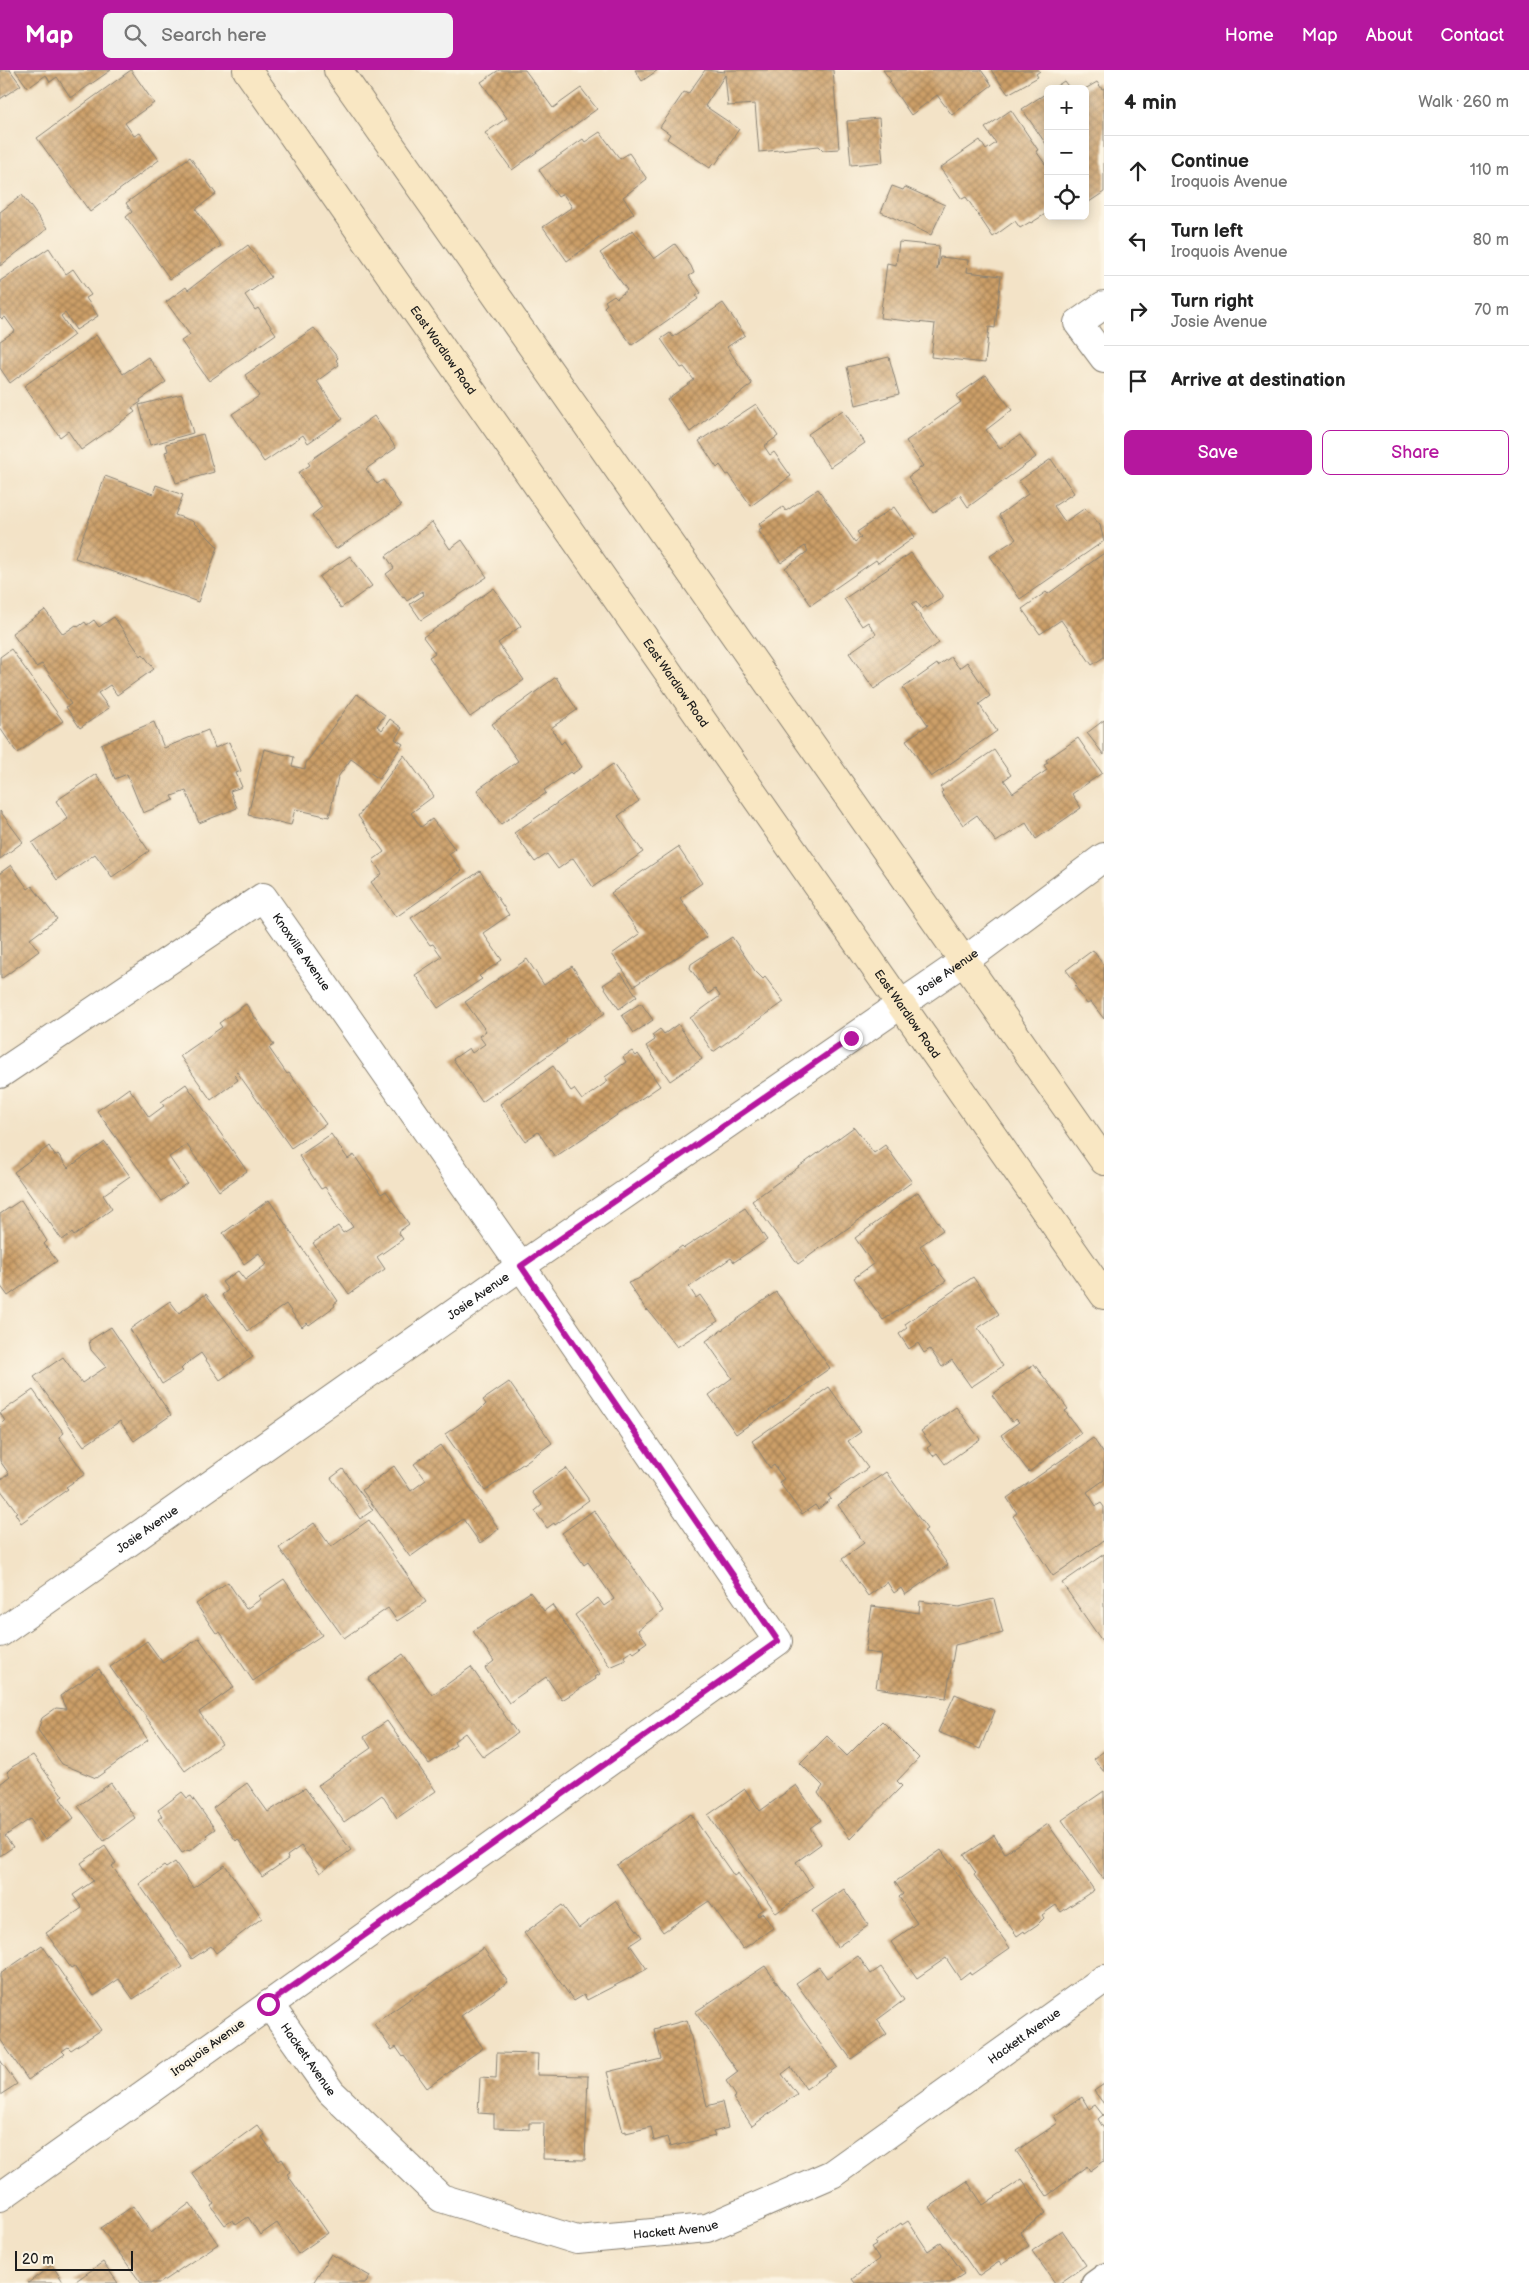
<!DOCTYPE html>
<html lang="en">
<head>
<meta charset="utf-8">
<style>
  :root { --surface:#fff; --page:#f2f2f2; --text:#222; --muted:#767676; --line:#e0e0e0; --accent:#b5179e }
  body { margin:0; font-family:"Balsamiq Sans",sans-serif; background:var(--page); color:var(--text) }
  .controls { position:absolute; right:15px; top:15px; display:grid; overflow:hidden; border-radius:8px; box-shadow:0 2px 12px #0003 }
  .controls button { width:45px; height:45px; display:grid; place-items:center; padding:0; border:0; border-bottom:1px solid var(--line); background:var(--surface); color:var(--text); font:25px sans-serif }
  .scale { position:absolute; left:15px; bottom:12px; width:118px; box-sizing:border-box; padding-left:5px; border:2px solid #1c1c1c; border-top:0; font-size:14px; line-height:18px; white-space:nowrap; color:#1c1c1c; -webkit-text-stroke:4px #fcf5e5; paint-order:stroke }
  .stop { position:absolute; width:15px; height:15px; margin:-11px; border:4px solid #b5179e; border-radius:50%; background:#fff }
  .stop.end { background:#b5179e; border-color:#fff; box-shadow:0 1px 5px #0008 }
  .list { margin:0; padding:0; list-style:none }
  h2 { display:flex; justify-content:space-between; align-items:center; height:65px; margin:0; padding:0 20px; font-size:21px }
  h2 small { font-size:16px; font-weight:400; color:var(--muted) }
  .list li { display:grid; grid-template-columns:32px 1fr auto; gap:15px; align-items:center; box-sizing:border-box; height:70px; padding:0 20px; border-top:1px solid var(--line) }
  .list b { display:block; font-size:19px; white-space:nowrap }
  .list p { margin:0; font-size:16px; white-space:nowrap; color:var(--muted) }
  .list em { font-size:16px; font-style:normal; color:var(--muted) }
  .actions { display:flex; gap:10px; padding:15px 20px }
  .actions a { flex:1; padding:11px 0; border:1px solid var(--accent); border-radius:8px; text-align:center; font-size:18px; color:var(--accent) }
  .actions .main { background:var(--accent); color:#fff }
  .icon { flex:none; width:28px; height:28px; fill:none; stroke:currentColor; stroke-width:2; stroke-linecap:round; stroke-linejoin:round }
  .map { position:relative; flex:none; width:1104px; height:2213px; overflow:hidden }
  header { display:flex; align-items:center; gap:30px; box-sizing:border-box; height:70px; padding:0 25px; background:var(--accent); color:#fff }
  header strong { font-size:24px }
  nav { display:flex; gap:28px; margin-inline-start:auto; font-size:18px }
  .search { width:350px; height:45px; background:var(--page); display:flex; align-items:center; gap:12px; box-sizing:border-box; padding:0 18px; border-radius:8px; color:var(--muted); font-size:19px }
  main { display:flex }
  aside { flex:1; background:var(--surface) }
  .map>svg:first-child { display:block }
  .building { fill:url(#building-cross-hatch) }
  .lines { fill:none; stroke-linecap:round; stroke-linejoin:round }
  .service-casing { stroke:#888072; stroke-width:25 }
  .minor-casing { stroke:#888072; stroke-width:30 }
  .secondary-casing { stroke:#888072; stroke-width:30 }
  .service { stroke:#fff; stroke-width:22 }
  .minor { stroke:#fff; stroke-width:28 }
  .secondary { stroke:#f9e7c3; stroke-width:28 }
  .route { stroke:#b5179e; stroke-width:6 }
  .labels { text-anchor:middle; dominant-baseline:central; stroke-width:5; stroke-linejoin:round; paint-order:stroke }
  .street-label { font-size:12px; fill:#1c1c1c; stroke:#fcf5e5 }
</style>
</head>
<body>
<header>
<strong>Map</strong>
<div class="search"><svg class="icon" aria-label="search" viewBox="0 0 24 24"><circle cx="10" cy="10" r="6"/><path d="M15 15l6 6"/></svg>Search here</div>
<nav><a>Home</a><a>Map</a><a>About</a><a>Contact</a></nav>
</header>
<main>
<div class="map">
<svg width="1104" height="2213" viewBox="0 0 1104 2213">
  <defs>
    <pattern id="building-cross-hatch" width="8" height="8" patternUnits="userSpaceOnUse" patternTransform="scale(1.25)"><rect width="8" height="8" fill="#cc9f68"/><path d="M0 0l8 8M0 8l8-8" fill="none" stroke="#a58155"/></pattern>
  </defs>
  <rect width="100%" height="100%" fill="#fcf5e5"/>
  <filter id="ink" filterUnits="userSpaceOnUse"><feTurbulence type="fractalNoise" baseFrequency=".02" numOctaves="2"/><feDisplacementMap in="SourceGraphic" scale="10" xChannelSelector="R" yChannelSelector="G"/><feConvolveMatrix kernelMatrix="1 2 1 2 8 2 1 2 1" color-interpolation-filters="sRGB"/></filter>
  <filter id="wash" filterUnits="userSpaceOnUse"><feTurbulence type="fractalNoise" baseFrequency=".0096" numOctaves="4" result="noise"/><feDisplacementMap in="SourceGraphic" scale="20" xChannelSelector="R" yChannelSelector="G"/><feGaussianBlur stdDeviation="1.12" result="paint"/><feColorMatrix in="noise" values="0 0 0 0 0 0 0 0 0 0 0 0 0 0 0 0 0 1.4 0 .05"/><feComposite in="paint" operator="in"/></filter>
  <g filter="url(#wash)">
    <rect width="100%" height="100%" fill="#f3e3c7"/>
    <g id="blocks">
      <path class="building" d="M0 0H10L21 15 0 29Z
        M15 0H111L71 28 57 7 50 12 46 5 28 18Z
        M131 0 154 33 125 53 134 66 140 63 159 90 90 142 37 68Z
        M499 0H525L553 38 581 18 597 39 512 100 485 63 507 48 481 12Z
        M635 0H658L642 11Z
        M705 0 725 2 724 0H833L839 79 823 80 819 76 759 82 755 34 728 36 725 5 705 36 739 59 715 95 713 93 710 98 667 69 670 64 660 57 684 22 688 24Z
        M883 0H981L992 15 952 45 937 25 911 45 889 13 891 11Z
        M991 0H1039L1040 1 1036 4 1038 7 1008 24Z
        M1064 11 1070 19H1052Z
        M1097 12 1102 19 1104 18V122L1089 132 1085 126V19Z
        M1048 22V77L1022 39Z
        M1011 40 1038 80 1036 81 1048 98V139L1047 143 1031 153 1030 152 1020 158 1015 151 993 167 966 127 962 129 940 98 980 70 986 80 996 73 985 58Z
        M879 48 883 92 851 95 847 51Z
        M600 62 620 89 629 83 647 109 623 127 634 143 567 191 543 157 572 137 563 124 558 127 539 100 583 69 585 72Z
        M190 87 216 124 196 139 221 176 170 209 126 147 132 142 126 133Z
        M892 116 903 120 905 117 945 135 931 165 881 142Z
        M22 125 47 159 0 196V142Z
        M633 160 654 189 675 174 691 196 694 203 689 206 701 223 696 226 698 229 632 275 604 237 607 234 605 231 614 225 617 228 627 220 600 183Z
        M899 172 939 176 937 200 940 187 968 190 967 202 1001 206 995 258 989 257 985 293 931 287 935 254 880 248 887 193 896 195Z
        M248 175 271 207 245 225 255 240 258 238 276 264 209 311 181 271 190 265 166 232 186 217 188 220Z
        M49 178 66 204 73 199 91 225 86 228 98 246 76 260 65 243 61 246 74 265 10 313 0 298V271L15 261 5 247 2 249 0 247V211Z
        M723 233 745 265 727 277 752 314 690 362 667 329 694 310 684 297 681 298 661 269 670 263 673 267Z
        M314 258 338 288 336 290 339 295 317 311 343 349 308 373 303 365 264 392 232 344 259 326 245 305Z
        M96 265 123 304 148 287 166 312 140 330 141 332 132 338 135 342 81 380 68 361 60 367 24 316Z
        M889 287 899 324 856 335 847 297Z
        M986 305 1012 340 986 360 1000 379 1020 365 1036 387 968 437 960 425 933 443 908 407 923 396 906 371 961 332 956 326Z
        M182 324 193 363 150 375 139 335Z
        M756 334 778 366 764 376 770 385 774 382 791 406 751 436 729 404 727 405 720 395 717 398 699 371Z
        M843 340 865 373 830 397 808 364Z
        M374 346 396 378 366 399 377 414 383 410 401 436 336 479 312 445 322 437 298 403 310 395 308 392Z
        M203 364 214 402 176 413 165 382 168 381 166 374Z
        M1051 389 1074 423 1054 436 1065 452 1085 438 1100 455 1104 471 1020 529 990 486 1016 469 999 445 1028 424 1019 411Z
        M105 406 153 424 156 415 183 425 175 445 192 451 218 477 198 532 75 488Z
        M818 419 855 472 861 467 857 462 894 437 915 467 878 493 876 490 811 535 785 498 808 481 805 476 781 493 758 460 762 458 759 454 783 437 786 441Z
        M432 452 450 479 462 470 487 507 421 550 410 534 424 525 422 521 407 531 404 527 403 528 386 504 394 498 386 486Z
        M911 483 942 525V528L927 538 926 536 922 539 916 531 912 534 939 573 874 619 849 583 876 564 868 552 862 556 844 529Z
        M1104 483V587L1092 595 1061 550 1040 564 1022 539 1046 522 1048 524Z
        M350 486 372 516 341 538 319 507Z
        M494 518 521 556 498 573 524 610 470 647 429 587 435 583 423 567Z
        M45 540 63 564 76 555 78 557 85 552 87 555 94 550 99 557 114 547 141 586 143 584 154 599 117 625 110 615 98 623 109 638 80 658 66 637 71 634 42 594 36 597 12 563Z
        M11 579 63 651 17 683 0 658V587Z
        M951 587 959 598 967 592 990 626 979 634 997 661 931 707 906 670 928 655 903 618 937 594 938 596Z
        M556 607 577 640 551 658 561 674 564 671 582 697 572 704 570 702 544 720 546 723 501 754 477 720 518 691 492 654Z
        M357 624 385 645 377 656 382 660 390 649 402 658 395 669 403 674 379 709 351 689 338 707 329 747 295 739 291 755 248 745 264 679 294 687 292 696 305 699 306 693Z
        M1104 650V685L1087 663Z
        M154 652 164 678 208 660 215 678 229 672 241 701 236 703 242 717 230 721 237 738 199 753 186 721 172 726 174 730 143 743 127 704 115 709 101 674Z
        M1078 668 1102 703 1072 724 1081 738 1036 769 1026 753 996 772 977 745 963 755 941 723 943 721 940 717 994 680 1011 705 1004 710 1013 723 1047 700 1044 695 1048 693 1046 690Z
        M404 685 434 726 411 743 421 757 432 749 455 779 449 784 462 801 396 847 371 812 382 804 373 790 384 782 358 746Z
        M613 694 639 731 618 746 643 782 593 817 573 788 558 799 547 784 535 792 514 763Z
        M96 704 149 781 112 807 95 784 57 810 32 773 68 749 56 731Z
        M0 741 23 772 0 789Z
        M678 777 702 813 680 828 707 867 634 916 612 884 640 864 611 823Z
        M11 795 28 819 32 816 57 849 30 869 39 881 1 909 0 803Z
        M480 801 509 845 483 863 502 890 479 906 482 909 438 938 415 905 442 887 433 874 430 875 411 848Z
        M732 867 755 901 763 909 765 907 784 932 713 982 690 948 720 926 715 919 708 924 690 898 691 894Z
        M1093 880 1104 896V949L1091 932 1087 934 1075 916 1077 914 1066 900Z
        M527 889 544 915 572 896 605 943 566 970 567 972 482 1032 453 989 469 978 472 983 485 974 479 966 486 961 465 932Z
        M621 903 637 926 619 939 603 915Z
        M641 933 653 950 634 963 622 945Z
        M246 934 274 975 269 978 287 1004 289 1003 326 1054 291 1078 237 1002 234 1005 238 1010 211 1030 180 986 222 957 219 953Z
        M678 954 702 989 670 1011 646 976 655 970 652 965 660 959 664 964Z
        M632 981 636 986 638 984 660 1016 555 1087 538 1062 525 1071 500 1034 553 996 571 1021 574 1019 582 1030 608 1011 605 1007 626 992 623 987Z
        M186 1014 247 1101 219 1121 187 1075 169 1087 187 1113 162 1131 97 1041 129 1018 149 1047 164 1036 161 1032Z
        M854 1057 874 1083 885 1075 912 1112 798 1194 752 1131Z
        M331 1064 348 1089 354 1085 381 1124 386 1121 409 1154 398 1162 403 1169 377 1187 385 1199 349 1224 313 1173 338 1156 343 1163 353 1157 325 1117 321 1119 299 1086Z
        M105 1072 130 1106 103 1125 112 1139 74 1166 72 1163 62 1170 14 1102 49 1076 55 1086 58 1084 68 1098Z
        M918 1122 943 1160 920 1176 933 1196 935 1194 940 1201 939 1202 946 1211 883 1250 854 1208 873 1194 855 1168Z
        M21 1130 47 1171 44 1174 57 1191 8 1226 0 1215V1144Z
        M269 1130 338 1231 334 1234 335 1236 309 1255 307 1253 302 1257 286 1234 248 1261 222 1225 228 1220 222 1212 238 1201 245 1210 267 1194 259 1183 244 1194 223 1163Z
        M745 1138 767 1170 734 1192 731 1188 689 1217 696 1228 700 1225 718 1251 677 1277 648 1240 647 1241 628 1213 638 1209 682 1176 684 1178Z
        M973 1207 999 1244 978 1258 1003 1296 971 1317 952 1290 942 1297 930 1279 924 1283 918 1273 909 1279 899 1264 907 1258 905 1254Z
        M776 1222 830 1298 736 1364 709 1325 732 1308 706 1271Z
        M206 1224 253 1287 220 1310 201 1283 187 1293 181 1299 183 1301 162 1314 130 1259 170 1231 179 1243Z
        M111 1257 171 1345 134 1371 120 1351 84 1376 34 1307 63 1287 82 1313 106 1297 91 1280 89 1271Z
        M1034 1294 1068 1339 1065 1341 1081 1363 1029 1402 1001 1365 1019 1352 1016 1349 1012 1352 992 1325Z
        M509 1312 552 1373 485 1421 445 1364 479 1341 486 1334 483 1330Z
        M829 1317 861 1362 848 1371 868 1398 828 1425 831 1429 818 1439 815 1435 802 1444 779 1412 784 1409 774 1395 770 1398 752 1371Z
        M33 1320 64 1363 59 1367 85 1404 66 1417 68 1419 21 1453 15 1443 17 1442 0 1419V1410L9 1404 0 1391V1355L5 1351 0 1343Z
        M956 1337 980 1369 945 1394 937 1383 933 1386 927 1378 931 1375 921 1361Z
        M1093 1368 1104 1384V1410L1087 1422 1096 1436 1101 1433 1104 1437V1473L1103 1471 1053 1506 1013 1446 1017 1443 1007 1428Z
        M440 1375 499 1459 480 1473 463 1449 410 1487 362 1420 394 1396 411 1421 426 1410 414 1394Z
        M566 1398 589 1430 555 1455 554 1453 547 1458 535 1441 542 1435 532 1422Z
        M343 1399 373 1440 360 1449 331 1408Z
        M886 1402 927 1459 924 1461 948 1495 905 1525 901 1518 894 1523 887 1512 868 1526 842 1489 864 1473 838 1435Z
        M594 1440 663 1541 638 1560 647 1572 640 1577 641 1578 634 1583 632 1581 624 1586 626 1590 610 1597 575 1545 598 1528 604 1536 614 1529 588 1492 584 1495 562 1463Z
        M369 1450 426 1532 397 1551 388 1538 344 1568 279 1478 314 1453 331 1477Z
        M1104 1484V1574L1062 1513Z
        M284 1509 322 1565 253 1611 220 1562 216 1563 196 1534 228 1512 246 1539 261 1529 259 1526Z
        M530 1522 544 1541 552 1535 600 1604 595 1607 596 1609 562 1630 546 1607 509 1633 485 1598 494 1591 473 1561Z
        M994 1529 1003 1563 955 1575 946 1628 876 1618 881 1584 865 1582 872 1536 919 1543 920 1531 959 1537Z
        M199 1568 234 1617 199 1642 222 1674 185 1701 110 1597 147 1571 163 1593Z
        M403 1584 432 1625 471 1597 517 1663 483 1687 465 1663 454 1671 456 1675 429 1694 368 1609Z
        M99 1599 148 1670 96 1708 62 1694 38 1660 42 1648 56 1638 66 1639 60 1626Z
        M955 1624 995 1641 980 1679 938 1662Z
        M387 1651 436 1721 397 1748 382 1725 344 1752 318 1715 371 1678 364 1667Z
        M882 1651 919 1688 897 1711 902 1716 850 1769 818 1723 823 1716 800 1693 827 1666 847 1686Z
        M1104 1681V1702L1094 1689Z
        M33 1685 63 1726 60 1728 74 1748 45 1770 30 1749 5 1766 13 1777 0 1786V1714L10 1706 7 1702 12 1697Z
        M111 1713 135 1748 104 1771 78 1736Z
        M247 1713 268 1742 305 1718 351 1780 320 1803 301 1776 287 1786 288 1789 262 1807 238 1769 236 1771 213 1738Z
        M796 1715 821 1750 810 1758 821 1774 796 1792 813 1817 776 1843 708 1745 745 1719 760 1741Z
        M1104 1721V1810L1062 1750Z
        M182 1722 187 1728 191 1726 215 1759 206 1765 208 1767 189 1781 188 1780 182 1783 158 1749 162 1746 158 1740Z
        M691 1744 734 1806 738 1803 763 1839 757 1843 758 1846 763 1843 773 1858 743 1879 709 1831 663 1862 617 1795Z
        M1048 1754 1094 1820 1061 1842 1056 1835 1042 1845 1044 1848 1038 1854 1025 1863 1024 1861 1017 1866 974 1805 976 1803 964 1785 994 1765 1005 1783Z
        M105 1776 116 1793 112 1796 183 1897 133 1929 119 1909 94 1926 74 1896 71 1898 46 1863 82 1838 73 1825 93 1811 81 1793Z
        M941 1780 1010 1878 971 1905 969 1902 960 1909 946 1888 917 1908 891 1872 917 1853 899 1827 903 1824 895 1812Z
        M175 1792 193 1818 225 1795 262 1848 216 1883 211 1876 192 1889 139 1814 164 1796 166 1798Z
        M844 1819 869 1855 837 1877 812 1841Z
        M615 1831 642 1867 630 1875 647 1899 587 1930 584 1925 574 1931 524 1863 562 1835 579 1858Z
        M42 1875 101 1960 71 1980 68 1977 62 1981 65 1984 28 2010 0 1969V1904Z
        M483 1878 508 1912 461 1946 483 1978 427 2018 404 1986 403 1987 396 1977 392 1980 374 1954Z
        M858 1886 871 1904 881 1897 904 1930 877 1950 887 1964 851 1989 796 1913 819 1897 827 1908Z
        M765 1896 837 1997 806 2019 791 1997 782 2004 797 2024 752 2056 733 2028 736 2026 726 2011 738 2002 695 1942Z
        M687 1950 707 2036 722 2032 728 2058 713 2062 715 2066 670 2077 667 2067 654 2071 651 2057 626 2063V2061L623 2062 607 2002 661 1989 654 1959Z
        M497 1983 538 1984 537 2005 588 2006 585 2090 543 2089 544 2053H529V2059L494 2058V2044L478 2043 480 2007 496 2008Z
        M0 1990 17 2014 0 2025Z
        M1104 2014V2034L1094 2021Z
        M1082 2027 1089 2039 1095 2035 1103 2045 1098 2049 1104 2059V2091L1090 2101 1087 2096 1047 2126 1016 2081 1058 2053 1054 2046Z
        M257 2055 265 2065 262 2067 279 2091 282 2089 290 2102 287 2104 328 2163 298 2184 277 2153 260 2165 248 2147 236 2155 233 2150 225 2155 211 2136 214 2134 192 2103Z
        M1022 2109 1046 2143 1020 2162 1029 2176 1001 2195 999 2192 978 2206 930 2137 967 2111 983 2135Z
        M190 2133 218 2174 160 2213H141L101 2158 133 2136 151 2163Z
        M908 2151 928 2181 941 2172 964 2204 950 2213H855L852 2209 879 2189 871 2177 876 2174 875 2172 901 2153 902 2155Z
        M1062 2160 1086 2195 1060 2213H1055L1032 2181Z
        M331 2184 370 2206 366 2213H313Z
        M103 2192 118 2213H73Z
        M52 2195 64 2213H28Z"/>
    </g>
  </g>
  <g filter="url(#ink)">
    <use href="#blocks" fill-opacity="0" stroke="#888072" stroke-width="1"/>
    <g class="lines">
      <g class="service-casing">
        <path id="service" d="M1093 2213 1104 2205"/>
      </g>
      <g class="minor-casing">
        <g id="minor">
          <path d="M1104 235 1078 253 1104 288"/>
          <path id="s1" d="M0 1004 263 827 521 1196 778 1571 0 2127"/>
          <path id="s2" d="M0 1563 521 1196 964 891 1104 787"/>
          <path id="s3" d="M269 1934 331 2022 441 2128 577 2170 707 2158 832 2104 1104 1909"/>
        </g>
      </g>
      <g class="secondary-casing">
        <g id="secondary">
          <path id="s4" d="M247 0 1104 1225"/>
          <path d="M338 0 1104 1091"/>
        </g>
      </g>
      <use href="#service" class="service"/>
      <use href="#minor" class="minor"/>
      <use href="#secondary" class="secondary"/>
    </g>
  </g>
  <g class="lines" filter="url(#ink)">
    <path class="route" d="M268 1934 778 1571 521 1196 851 968"/>
  </g>
  <g class="labels">
    <g class="street-label">
      <text stroke="none"><textPath href="#s4" startOffset="342">East Wardlow Road</textPath></text>
      <text stroke="none"><textPath href="#s4" startOffset="748">East Wardlow Road</textPath></text>
      <text stroke="none"><textPath href="#s1" startOffset="384">Knoxville Avenue</textPath></text>
      <text stroke="none"><textPath href="#s2" startOffset="1155">Josie Avenue</textPath></text>
      <text stroke="none"><textPath href="#s4" startOffset="1152">East Wardlow Road</textPath></text>
      <text stroke="none"><textPath href="#s2" startOffset="585">Josie Avenue</textPath></text>
      <text stroke="none"><textPath href="#s2" startOffset="180">Josie Avenue</textPath></text>
      <text stroke="none"><textPath href="#s3" startOffset="906">Hackett Avenue</textPath></text>
      <text transform="translate(208 1978) rotate(-36)">Iroquois Avenue</text>
      <text stroke="none"><textPath href="#s3" startOffset="68">Hackett Avenue</textPath></text>
      <text stroke="none"><textPath href="#s3" startOffset="502">Hackett Avenue</textPath></text>
    </g>
  </g>
</svg>
<div class="controls">
<button>+</button>
<button>−</button>
<button><svg class="icon" aria-label="locate" viewBox="0 0 24 24"><circle cx="12" cy="12" r="6"/><path d="M12 2v4M12 18v4M2 12h4M18 12h4"/></svg></button>
</div>
<div class="scale">20 m</div>
<div class="stop" style="left:268px;top:1934px"></div>
<div class="stop end" style="left:851px;top:968px"></div>
</div>
<aside>
<h2>4 min<small>Walk · 260 m</small></h2>
<ul class="list">
<li><svg class="icon" aria-label="ahead" viewBox="0 0 24 24"><path d="M12 20V5M6 11l6-6 6 6"/></svg><div><b>Continue</b><p>Iroquois Avenue</p></div><em>110 m</em></li>
<li><svg class="icon" aria-label="left" viewBox="0 0 24 24"><path d="M17 20v-9H6M10 6l-5 5 5 5"/></svg><div><b>Turn left</b><p>Iroquois Avenue</p></div><em>80 m</em></li>
<li><svg class="icon" aria-label="right" viewBox="0 0 24 24"><path d="M7 20v-9h11M14 6l5 5-5 5"/></svg><div><b>Turn right</b><p>Josie Avenue</p></div><em>70 m</em></li>
<li><svg class="icon" aria-label="arrive" viewBox="0 0 24 24"><path d="M6 21V4h12l-3 4 3 4H6"/></svg><div><b>Arrive at destination</b></div></li>
</ul>
<div class="actions"><a class="main">Save</a><a>Share</a></div>
</aside>
</main>
</body>
</html>
